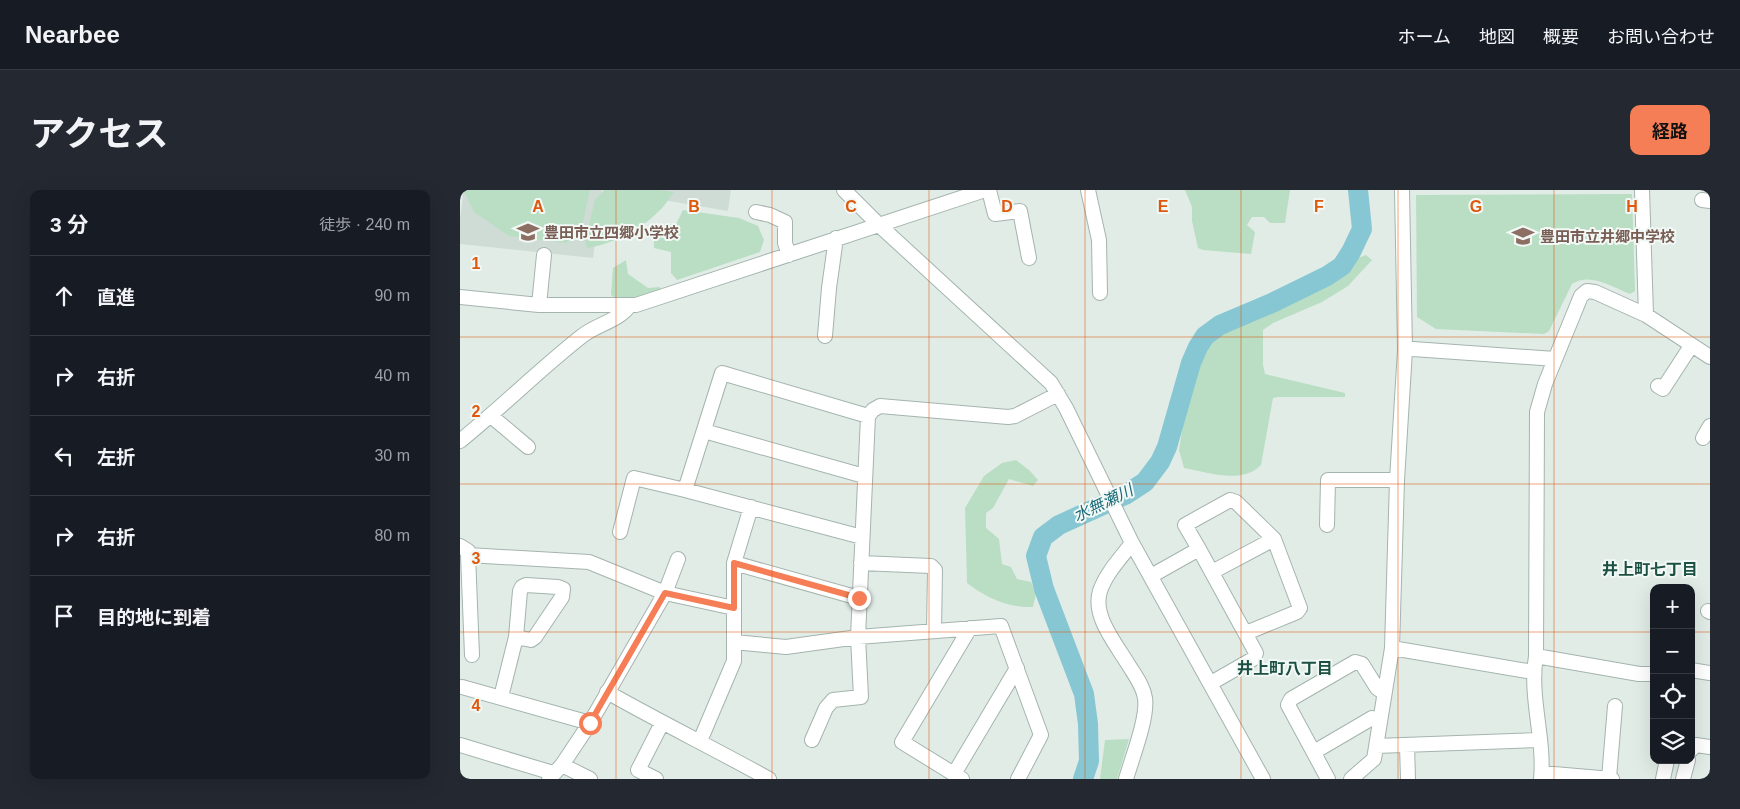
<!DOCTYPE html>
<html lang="ja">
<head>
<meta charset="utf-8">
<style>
  :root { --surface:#171b24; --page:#242831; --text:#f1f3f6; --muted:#9ea1a6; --line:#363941; --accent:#f57e56 }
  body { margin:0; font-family:Helvetica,"Noto Sans JP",sans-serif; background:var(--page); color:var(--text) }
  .controls { position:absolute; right:15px; bottom:15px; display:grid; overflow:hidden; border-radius:10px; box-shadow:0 5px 20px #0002 }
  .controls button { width:45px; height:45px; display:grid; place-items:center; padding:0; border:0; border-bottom:1px solid var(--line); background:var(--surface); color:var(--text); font:25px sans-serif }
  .stop { position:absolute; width:15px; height:15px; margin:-11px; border:4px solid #f57e56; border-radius:50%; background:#fff }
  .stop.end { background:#f57e56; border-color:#fff; box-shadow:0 1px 5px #0008 }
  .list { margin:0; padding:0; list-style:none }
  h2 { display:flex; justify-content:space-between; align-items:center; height:65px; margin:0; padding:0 20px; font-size:21px }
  h2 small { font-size:16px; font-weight:400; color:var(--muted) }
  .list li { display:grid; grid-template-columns:32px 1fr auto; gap:15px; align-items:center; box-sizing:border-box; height:80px; padding:0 20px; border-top:1px solid var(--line) }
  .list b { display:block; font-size:19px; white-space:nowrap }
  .list em { font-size:16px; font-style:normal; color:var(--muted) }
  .icon { flex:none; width:28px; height:28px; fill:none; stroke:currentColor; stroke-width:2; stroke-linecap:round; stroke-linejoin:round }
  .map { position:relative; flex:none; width:1250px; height:589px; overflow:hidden; border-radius:10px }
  header { display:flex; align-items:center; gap:30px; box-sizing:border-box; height:70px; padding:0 25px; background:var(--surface); border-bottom:1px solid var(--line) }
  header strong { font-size:24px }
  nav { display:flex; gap:28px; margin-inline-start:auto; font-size:18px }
  .intro { display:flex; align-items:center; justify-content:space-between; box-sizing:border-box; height:120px; padding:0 30px }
  h1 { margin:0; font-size:35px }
  .button { padding:12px 22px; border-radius:10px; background:var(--accent); color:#111; font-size:18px; font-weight:700 }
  main { display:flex; gap:30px; padding:0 30px }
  aside { flex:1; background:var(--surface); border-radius:10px; box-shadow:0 5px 20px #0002 }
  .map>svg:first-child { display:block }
  .built { fill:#cfdcd6 }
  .green { fill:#b9dec3 }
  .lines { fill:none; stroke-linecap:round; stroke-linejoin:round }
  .river { stroke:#87c7d3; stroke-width:20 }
  .minor-casing { stroke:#a4b4ae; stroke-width:16 }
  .minor { stroke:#fff; stroke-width:14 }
  .route { stroke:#f57e56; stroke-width:6 }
  .grid { fill:none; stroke:#de580e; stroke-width:1; stroke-opacity:0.55 }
  .labels { text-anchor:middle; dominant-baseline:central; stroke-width:4; stroke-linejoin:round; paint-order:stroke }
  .education-label { font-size:15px; font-weight:bold; fill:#785e54; stroke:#f2f8f5; text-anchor:start }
  .water-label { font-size:16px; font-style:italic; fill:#196a7a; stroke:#f2f8f5 }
  .neighbourhood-label { font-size:16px; font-weight:bold; fill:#1c5043; stroke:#f2f8f5 }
  .grid-label { font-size:16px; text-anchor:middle; font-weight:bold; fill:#de580e; stroke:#f2f8f5; stroke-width:4; stroke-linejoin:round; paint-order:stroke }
</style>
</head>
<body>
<header>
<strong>Nearbee</strong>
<nav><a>ホーム</a><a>地図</a><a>概要</a><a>お問い合わせ</a></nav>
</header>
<div class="intro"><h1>アクセス</h1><a class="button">経路</a></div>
<main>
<aside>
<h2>3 分<small>徒歩 · 240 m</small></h2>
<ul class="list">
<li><svg class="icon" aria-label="ahead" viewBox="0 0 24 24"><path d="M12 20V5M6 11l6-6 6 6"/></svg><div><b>直進</b></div><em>90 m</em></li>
<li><svg class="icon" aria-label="right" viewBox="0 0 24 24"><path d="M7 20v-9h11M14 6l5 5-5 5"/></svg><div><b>右折</b></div><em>40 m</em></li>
<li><svg class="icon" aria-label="left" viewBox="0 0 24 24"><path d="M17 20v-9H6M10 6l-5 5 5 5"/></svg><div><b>左折</b></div><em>30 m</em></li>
<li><svg class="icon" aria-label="right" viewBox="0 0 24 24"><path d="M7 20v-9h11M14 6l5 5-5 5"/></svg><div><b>右折</b></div><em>80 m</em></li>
<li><svg class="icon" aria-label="arrive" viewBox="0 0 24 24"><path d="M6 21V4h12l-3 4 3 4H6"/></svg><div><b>目的地に到着</b></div></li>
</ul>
</aside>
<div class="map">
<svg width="1250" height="589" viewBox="0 0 1250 589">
  <rect width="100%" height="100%" fill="#e1ece7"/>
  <path class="built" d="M0 0H142L133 68 0 54V29L3 6 0 5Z
    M144 0H271L268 21Z"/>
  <path class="green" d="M0 0H130L121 42 106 53 49 46 14 22 5 3 0 2Z
    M144 0H198L214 2C209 8 205 16 199 21 180 40 153 54 127 58L125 50 135 10Z
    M725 0H830L825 33H810L804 27H792L787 35 795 42 791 64 743 60 738 58 732 31V17Z
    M1172 4 1175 101 1170 104C1152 97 1130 82 1112 94L1089 141 1084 144 976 139 957 127 956 5Z
    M223 20 279 28 298 36 304 50 300 62 217 90 211 83V62L194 58V42L206 33 215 36Z
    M906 65 912 70 888 96 862 112 813 133 803 140V175L805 184 885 203V207H818L813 208 801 275C782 295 747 282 724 278L719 260 725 221 744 154 761 139 849 100 870 88 895 69Z
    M166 70 168 84 188 98 200 97 201 101C187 106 164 116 151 105L153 78Z
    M556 270 570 281 578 290 573 296 549 289 533 318 526 323V338L539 349 542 374 551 377 557 389 571 392 576 404 573 417C549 418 526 408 507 393L505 318 524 286 542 273Z
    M669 549 657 589H640L645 550Z"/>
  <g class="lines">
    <path class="river" d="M623 589 629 571 628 534 624 504 584 399 576 366 583 347 599 335 665 305 685 292 700 272 707 257 731 173 738 157 745 146 760 135 812 113 867 86 882 76 891 62 902 39 898 0"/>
    <g class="minor-casing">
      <path id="minor" d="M384 0 419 35 591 193 606 218 672 353 803 589
        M529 0 535 24 560 21 569 68
        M628 0 639 50 640 103
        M1182 0 1186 125
        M1242 10 1250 11
        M296 22 310 25 325 32V53L329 65
        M0 107 79 115H176L525 0
        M79 115 84 65
        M365 146 369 98 376 48
        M945 160 953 159 1095 169
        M1198 196 1203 199 1231 156
        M31 226 68 257
        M244 241 404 286
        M1243 248 1250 236
        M0 251C42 217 80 179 122 146 137 134 159 131 170 115
        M867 335 868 290H937
        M160 342 174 288 225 300
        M402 347 225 300 262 183 408 226
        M0 356 8 361V365L129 372 205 403 274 418
        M739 359 725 335 770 310 776 312 814 349 840 418 837 422 786 443
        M8 365 12 465
        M274 373 399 408
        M401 373 471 376 475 380 474 441
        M752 382 814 349
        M691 386 739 359 796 463 793 469 751 493
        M1248 421 1250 422
        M274 452 326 457 398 447 541 436 581 545 558 589
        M932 458 1073 482
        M1076 466 1179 484H1194
        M1231 480 1250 483
        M2 497 130 533
        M147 502C200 532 255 559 309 589
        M41 507 56 447 60 401 62 397 66 395 98 397 103 399 102 407 75 447 71 450 56 447
        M352 550 366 518 373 510 401 507 398 447 408 226 413 220 420 216 548 227 555 226 598 204
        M240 551 274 471V373L291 317
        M0 555 93 583
        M947 555 948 589
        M916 556 1080 550
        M1231 560 1236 555 1250 557
        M854 562 912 528 920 530
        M102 575 130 589
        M1082 583 1152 589
        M494 584 557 478
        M1149 588 1155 516
        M89 589 102 575 130 533 205 403 218 369
        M196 589 178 580 202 533
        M502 589 442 552 510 438
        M666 589C672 568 688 528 685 508 683 495 674 484 668 474 656 454 632 426 640 401 646 383 661 368 672 353
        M868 589 828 515 831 509 895 472 902 474 917 498 924 503
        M891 589 914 569 932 458 937 290 945 160 942 0
        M1081 589C1085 548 1069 507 1076 466L1077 222 1085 194 1121 106 1127 101 1135 102 1186 125 1250 167
        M1203 589 1207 570
        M1223 589 1228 570"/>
    </g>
    <use href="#minor" class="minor"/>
  </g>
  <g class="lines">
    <path class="route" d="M130 533 205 403 274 418V373L399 408"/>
  </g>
  <path class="grid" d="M156 0V589M312 0V589M469 0V589M625 0V589M781 0V589M938 0V589M1094 0V589M0 147H1250M0 294H1250M0 442H1194M1231 442H1250"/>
  <defs>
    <g id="school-bare" transform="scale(1.725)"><path d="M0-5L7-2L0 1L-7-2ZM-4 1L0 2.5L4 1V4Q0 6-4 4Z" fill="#8d6e63" stroke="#f2f8f5" stroke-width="2.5" paint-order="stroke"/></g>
  </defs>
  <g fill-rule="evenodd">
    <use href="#school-bare" x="68" y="42"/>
    <use href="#school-bare" x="1063" y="46"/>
  </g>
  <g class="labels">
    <g class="education-label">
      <text x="84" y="42">豊田市立四郷小学校</text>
      <text x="1080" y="46">豊田市立井郷中学校</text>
    </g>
    <g class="water-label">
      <text transform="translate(643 313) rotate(-26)">水無瀬川</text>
    </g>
    <g class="neighbourhood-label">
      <text x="1190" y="379">井上町七丁目</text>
      <text x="825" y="478">井上町八丁目</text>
    </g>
  </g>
  <g class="grid-label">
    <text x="78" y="22">A</text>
    <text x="234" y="22">B</text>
    <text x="391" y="22">C</text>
    <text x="547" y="22">D</text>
    <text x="703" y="22">E</text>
    <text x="859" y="22">F</text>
    <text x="1016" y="22">G</text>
    <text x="1172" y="22">H</text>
    <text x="16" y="79">1</text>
    <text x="16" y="227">2</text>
    <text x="16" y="374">3</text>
    <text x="16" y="521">4</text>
  </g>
</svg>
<div class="controls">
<button>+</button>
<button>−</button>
<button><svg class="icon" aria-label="locate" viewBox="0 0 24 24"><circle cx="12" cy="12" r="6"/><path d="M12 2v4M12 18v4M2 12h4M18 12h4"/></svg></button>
<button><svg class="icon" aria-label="layers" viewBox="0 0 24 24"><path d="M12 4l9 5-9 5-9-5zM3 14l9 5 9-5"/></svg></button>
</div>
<div class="stop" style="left:130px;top:533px"></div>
<div class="stop end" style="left:399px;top:408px"></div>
</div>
</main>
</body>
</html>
